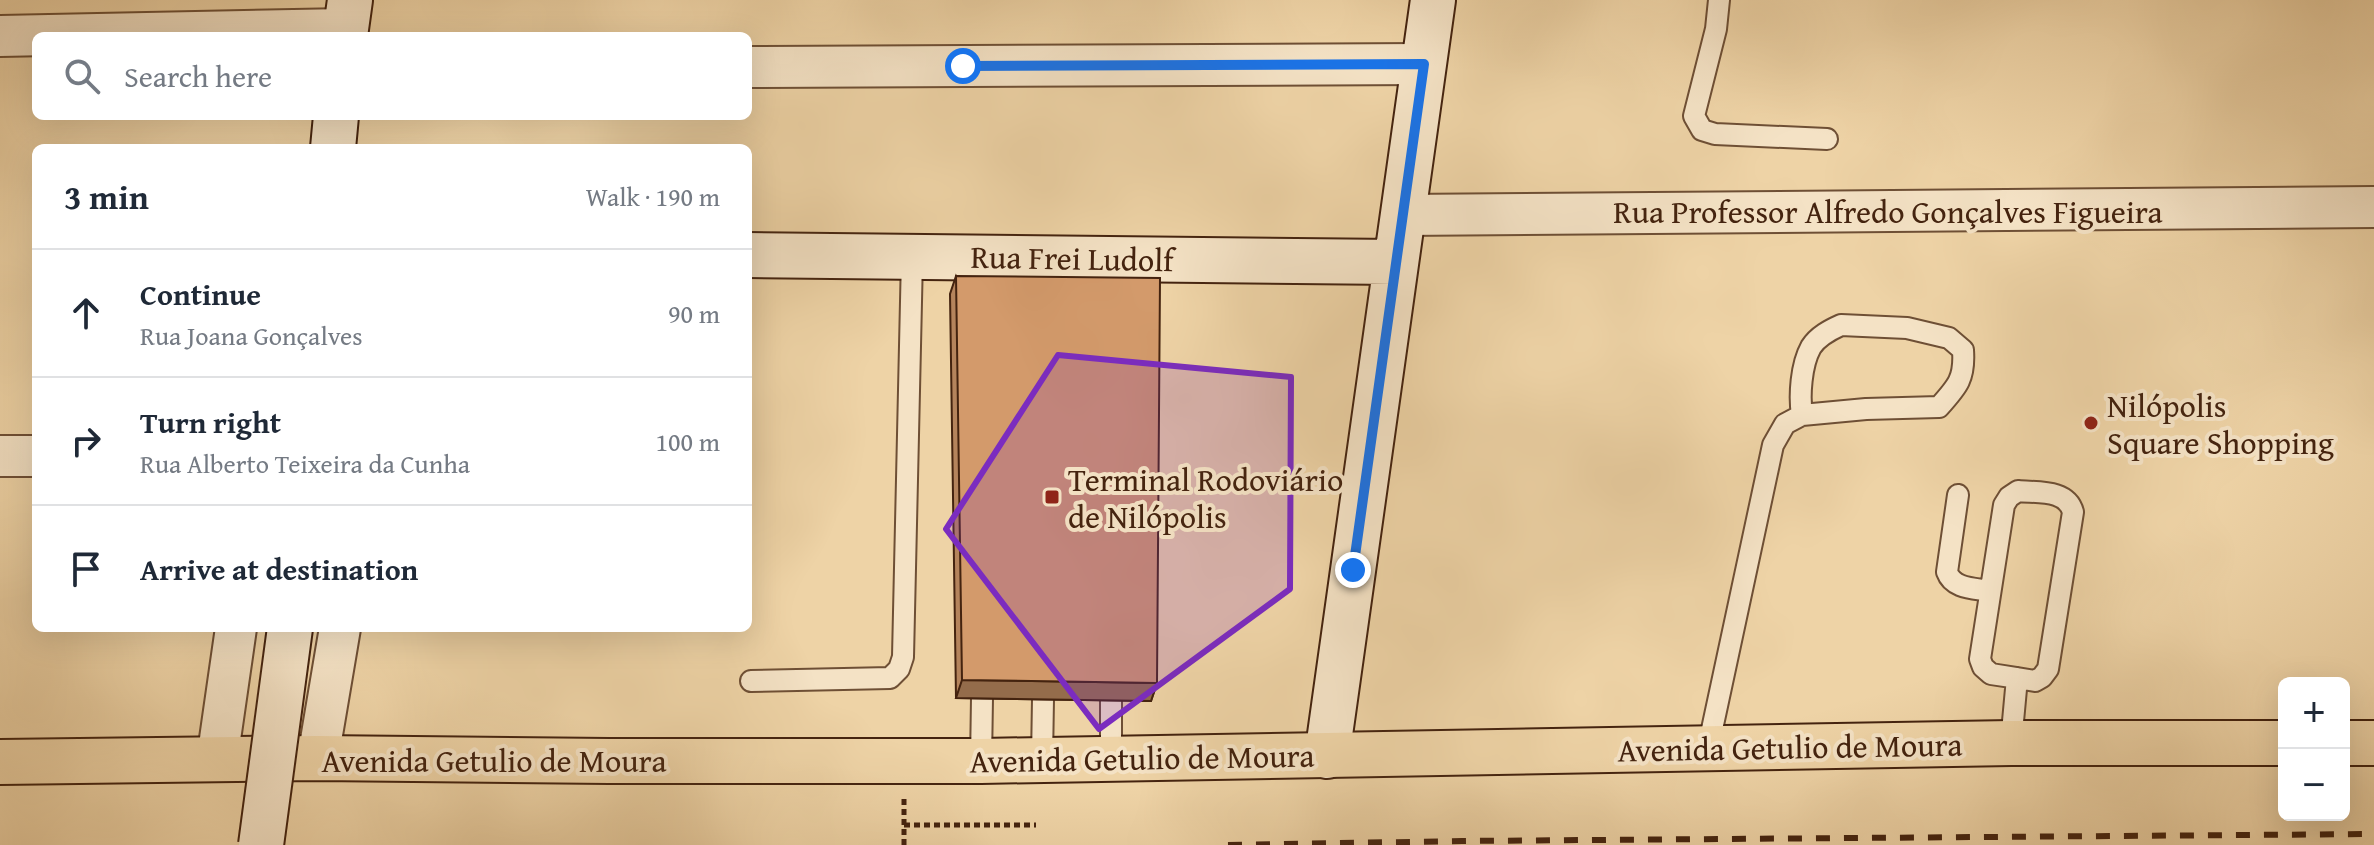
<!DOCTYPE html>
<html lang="en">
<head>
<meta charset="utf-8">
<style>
  :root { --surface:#fff; --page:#f6f6f7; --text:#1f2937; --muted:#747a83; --line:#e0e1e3 }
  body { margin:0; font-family:"Gentium Book Plus",serif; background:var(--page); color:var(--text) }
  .controls { position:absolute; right:24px; bottom:24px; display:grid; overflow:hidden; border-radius:12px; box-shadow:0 8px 32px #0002 }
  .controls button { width:72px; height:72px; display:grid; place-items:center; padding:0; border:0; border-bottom:2px solid var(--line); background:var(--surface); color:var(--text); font:40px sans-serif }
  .stop { position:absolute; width:24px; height:24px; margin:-18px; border:6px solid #1a73e8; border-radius:50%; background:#fff }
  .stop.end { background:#1a73e8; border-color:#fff; box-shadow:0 2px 8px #0008 }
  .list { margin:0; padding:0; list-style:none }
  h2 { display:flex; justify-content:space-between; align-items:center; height:104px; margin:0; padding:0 32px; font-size:34px }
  h2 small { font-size:26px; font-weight:400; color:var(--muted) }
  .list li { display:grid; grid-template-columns:52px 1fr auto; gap:24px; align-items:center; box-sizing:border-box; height:128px; padding:0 32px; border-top:2px solid var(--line) }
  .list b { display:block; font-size:30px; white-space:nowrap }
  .list p { margin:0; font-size:26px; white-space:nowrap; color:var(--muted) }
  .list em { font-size:26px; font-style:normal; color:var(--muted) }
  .icon { flex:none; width:44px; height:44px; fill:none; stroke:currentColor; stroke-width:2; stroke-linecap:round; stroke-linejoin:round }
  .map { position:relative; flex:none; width:2374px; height:845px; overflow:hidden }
  .search { position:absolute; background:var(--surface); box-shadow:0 8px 32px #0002; left:32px; top:32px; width:720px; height:88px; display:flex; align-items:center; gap:20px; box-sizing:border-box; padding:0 28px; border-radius:12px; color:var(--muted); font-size:30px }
  .panel { position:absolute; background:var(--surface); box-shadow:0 8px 32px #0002; left:32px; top:144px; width:720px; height:488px; border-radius:12px }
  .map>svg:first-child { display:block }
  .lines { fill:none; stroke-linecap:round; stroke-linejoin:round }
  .lane-casing { stroke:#6e4f35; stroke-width:24 }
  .street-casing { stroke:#6e4f35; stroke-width:44 }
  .secondary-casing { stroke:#44230f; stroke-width:48 }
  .primary-casing { stroke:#44230f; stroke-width:48 }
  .path { stroke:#44230f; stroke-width:5; stroke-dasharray:6 4; stroke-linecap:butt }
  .lane { stroke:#f4e2c5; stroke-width:20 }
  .street { stroke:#f4e2c5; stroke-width:40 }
  .secondary { stroke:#f4e2c5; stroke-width:44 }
  .primary { stroke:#eed3a6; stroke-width:44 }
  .rail { stroke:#44230f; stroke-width:6; stroke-dasharray:14 14; stroke-linecap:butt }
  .secondary-bridge-casing { stroke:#44230f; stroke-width:48; stroke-linecap:butt }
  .secondary-bridge { stroke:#f4e2c5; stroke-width:44 }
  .wall { fill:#b5845c; stroke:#44230f; stroke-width:2 }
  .shaded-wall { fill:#946c4b; stroke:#44230f; stroke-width:2 }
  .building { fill:#d39a6b; stroke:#44230f; stroke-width:2 }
  .route { stroke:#1a73e8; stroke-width:10 }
  .marked { fill:#7b2cbf; fill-opacity:0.2; stroke:#7b2cbf; stroke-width:6; stroke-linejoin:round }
  .poi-dot { fill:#8f2418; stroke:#f4e2c5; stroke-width:3 }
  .labels { text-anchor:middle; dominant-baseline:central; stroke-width:8; stroke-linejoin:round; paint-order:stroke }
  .street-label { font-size:32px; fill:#44230f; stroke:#f4e2c5 }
  .poi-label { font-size:32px; fill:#44230f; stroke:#f4e2c5; text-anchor:start }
</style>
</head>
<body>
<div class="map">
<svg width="2374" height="845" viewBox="0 0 2374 845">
  <rect width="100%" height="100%" fill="#eed3a6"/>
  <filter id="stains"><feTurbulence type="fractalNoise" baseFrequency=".0025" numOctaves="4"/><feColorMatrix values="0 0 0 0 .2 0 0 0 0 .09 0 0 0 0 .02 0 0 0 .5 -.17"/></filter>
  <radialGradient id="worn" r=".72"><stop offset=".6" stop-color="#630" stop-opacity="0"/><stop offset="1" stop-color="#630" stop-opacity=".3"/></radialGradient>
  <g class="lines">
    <g class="lane-casing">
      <path id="lane" d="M1719 0 1716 29 1694 116 1702 130 1715 134 1827 139
        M1841 325 1907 328 1949 338 1963 350C1965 378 1958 386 1939 407L1866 409 1802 415C1799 396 1801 365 1811 347 1818 336 1830 330 1841 325Z
        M2018 491C2037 493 2067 489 2073 512L2048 669 2042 677 2035 681 2017 678 1991 674 1983 667 1980 659 2004 505 2009 497Z
        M1958 495 1947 572C1953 589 1974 588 1990 591
        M751 681 890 678 899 669 903 657 912 257
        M1111 700V758
        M2011 743 2017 678
        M1708 748 1773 445 1785 424 1802 415
        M1042 759 1043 699
        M981 761 982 698"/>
    </g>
    <g class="street-casing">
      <path id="street" d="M0 36 346 29
        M748 67 1424 64
        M1402 215 2374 207
        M0 456H36
        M318 758 340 628
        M217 760 236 628"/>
    </g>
    <g class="secondary-casing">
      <path id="secondary" d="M345 36 350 0
        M333 148 336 116
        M748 255 1396 262
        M1327 756 1433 0"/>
    </g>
    <g class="primary-casing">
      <path id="primary" d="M2344 743H2374
        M0 762 318 758 609 761H981L2011 743H2284"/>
    </g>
    <path class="path" d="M904 825H1036
      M904 845V798"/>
    <use href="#lane" class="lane"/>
    <use href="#street" class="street"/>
    <use href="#secondary" class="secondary"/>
    <use href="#primary" class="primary"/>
    <path class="rail" d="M1228 845 1462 841 2374 834"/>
    <g class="secondary-bridge-casing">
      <path id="secondary-bridge" d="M261 845 290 628"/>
    </g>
    <use href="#secondary-bridge" class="secondary-bridge"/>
  </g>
  <path class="wall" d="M956 276 1157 683 1151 701 956 698 950 294Z"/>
  <path class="shaded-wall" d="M962 680 1157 683 1151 701 956 698Z"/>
  <path class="building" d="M956 276 1160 278 1157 683 962 680Z"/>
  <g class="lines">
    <path class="route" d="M963 66 1424 64 1353 570"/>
  </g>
  <path class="marked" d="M1058 355 1291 377 1290 589 1099 729 946 529Z"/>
  <g class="poi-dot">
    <circle cx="2091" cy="423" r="8"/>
    <rect x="1044" y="489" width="16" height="16" rx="4"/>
  </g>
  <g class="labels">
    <g class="street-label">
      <text x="1888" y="211">Rua Professor Alfredo Gonçalves Figueira</text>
      <text transform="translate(1072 258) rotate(1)">Rua Frei Ludolf</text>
      <text transform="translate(1790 747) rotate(-1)">Avenida Getulio de Moura</text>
      <text transform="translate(1142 758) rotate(-1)">Avenida Getulio de Moura</text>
      <text x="494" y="760">Avenida Getulio de Moura</text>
    </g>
    <g class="poi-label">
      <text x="2107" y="405">Nilópolis<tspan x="2107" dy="37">Square Shopping</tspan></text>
      <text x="1068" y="479">Terminal Rodoviário<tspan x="1068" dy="37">de Nilópolis</tspan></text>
    </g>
  </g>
  <rect width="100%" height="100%" filter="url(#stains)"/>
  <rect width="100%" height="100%" fill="url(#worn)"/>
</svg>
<div class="controls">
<button>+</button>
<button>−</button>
</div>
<div class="stop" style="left:963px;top:66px"></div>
<div class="stop end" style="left:1353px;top:570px"></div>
<div class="search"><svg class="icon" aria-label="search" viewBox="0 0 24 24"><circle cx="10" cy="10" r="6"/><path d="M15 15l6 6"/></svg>Search here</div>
<section class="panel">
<h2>3 min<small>Walk · 190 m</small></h2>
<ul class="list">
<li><svg class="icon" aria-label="ahead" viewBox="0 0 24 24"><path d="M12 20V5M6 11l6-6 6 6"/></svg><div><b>Continue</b><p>Rua Joana Gonçalves</p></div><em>90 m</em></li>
<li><svg class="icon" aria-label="right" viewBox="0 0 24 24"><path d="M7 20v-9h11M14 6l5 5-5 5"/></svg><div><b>Turn right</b><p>Rua Alberto Teixeira da Cunha</p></div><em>100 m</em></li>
<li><svg class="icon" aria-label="arrive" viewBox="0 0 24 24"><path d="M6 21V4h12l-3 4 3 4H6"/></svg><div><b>Arrive at destination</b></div></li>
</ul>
</section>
</div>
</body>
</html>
